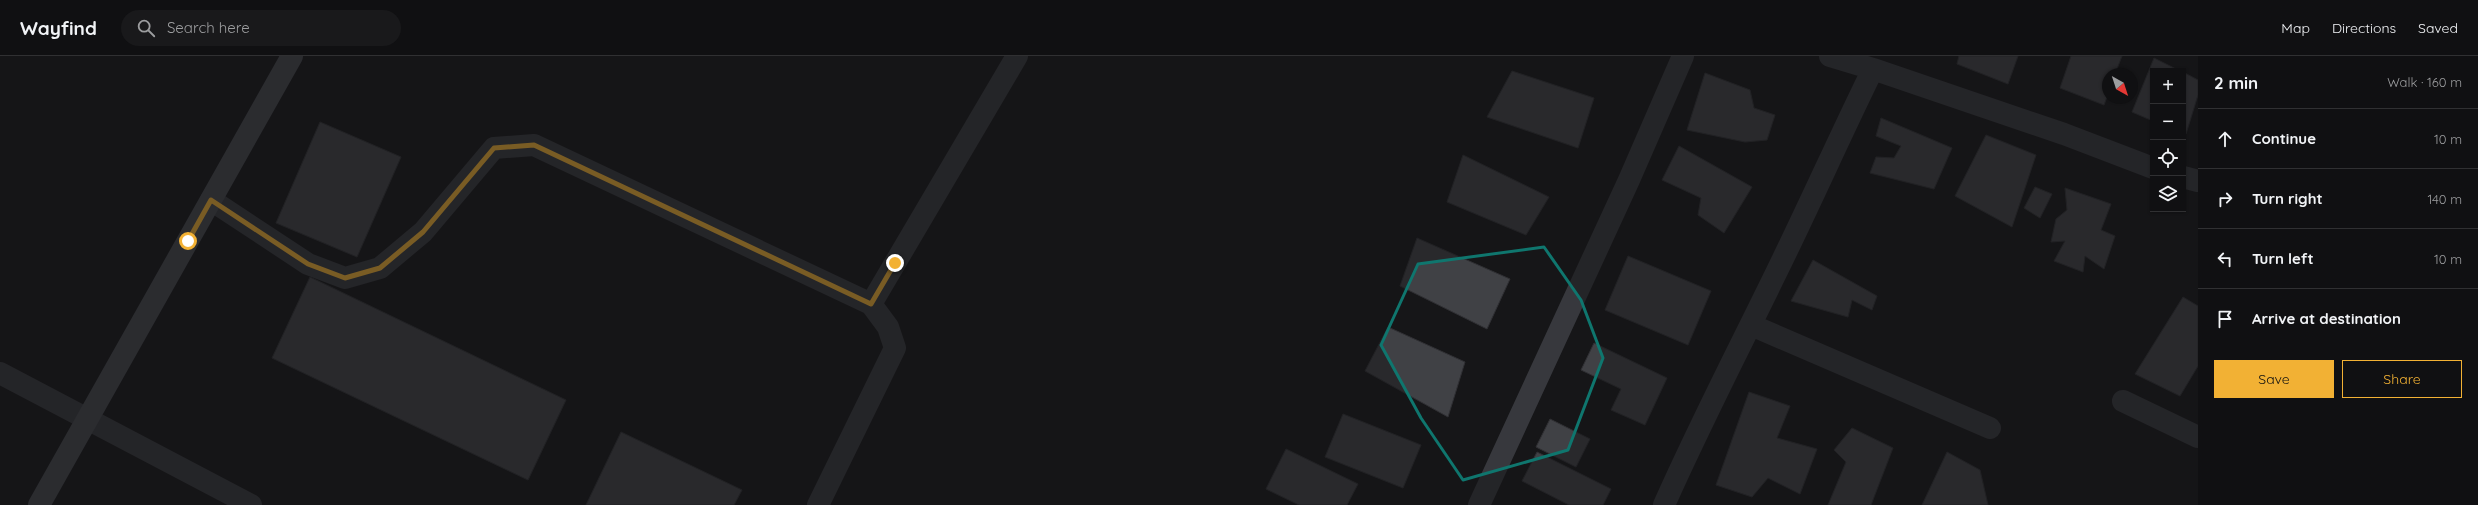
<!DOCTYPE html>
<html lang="en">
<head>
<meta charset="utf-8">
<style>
  :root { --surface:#101012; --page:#19191b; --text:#f1f3f6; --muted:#9c9d9f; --line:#303032; --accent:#f2b134 }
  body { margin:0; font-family:Quicksand,sans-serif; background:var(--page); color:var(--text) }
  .controls { position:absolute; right:12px; top:12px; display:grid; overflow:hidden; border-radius:0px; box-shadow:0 1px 3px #0004 }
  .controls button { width:36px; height:36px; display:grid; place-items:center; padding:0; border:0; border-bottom:1px solid var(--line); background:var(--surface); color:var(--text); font:20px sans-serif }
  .compass { position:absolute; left:2102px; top:12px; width:36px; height:36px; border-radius:50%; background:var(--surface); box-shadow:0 1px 3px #0004; rotate:141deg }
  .stop { position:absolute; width:12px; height:12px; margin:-9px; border:3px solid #f2b134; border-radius:50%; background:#fff }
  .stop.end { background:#f2b134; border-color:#fff; box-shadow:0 1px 4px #0008 }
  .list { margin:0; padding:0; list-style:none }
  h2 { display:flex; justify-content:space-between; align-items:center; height:52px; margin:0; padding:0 16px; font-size:17px }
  h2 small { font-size:13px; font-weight:400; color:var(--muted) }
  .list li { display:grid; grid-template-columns:26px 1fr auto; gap:12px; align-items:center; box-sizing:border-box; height:60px; padding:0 16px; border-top:1px solid var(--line) }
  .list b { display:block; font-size:15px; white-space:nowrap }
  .list em { font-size:13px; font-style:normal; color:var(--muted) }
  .actions { display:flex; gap:8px; padding:12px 16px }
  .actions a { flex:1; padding:9px 0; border:1px solid var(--accent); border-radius:0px; text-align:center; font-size:14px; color:var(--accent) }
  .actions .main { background:var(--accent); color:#111 }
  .icon { flex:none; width:22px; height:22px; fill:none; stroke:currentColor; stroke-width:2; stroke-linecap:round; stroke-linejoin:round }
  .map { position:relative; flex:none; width:2198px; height:449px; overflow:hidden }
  header { display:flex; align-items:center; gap:24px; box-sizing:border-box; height:56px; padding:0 20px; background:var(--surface); border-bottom:1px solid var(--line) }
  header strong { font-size:19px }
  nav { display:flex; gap:22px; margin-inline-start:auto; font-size:14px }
  .search { width:280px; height:36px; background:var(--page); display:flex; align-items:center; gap:10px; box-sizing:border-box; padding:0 14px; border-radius:22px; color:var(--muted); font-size:15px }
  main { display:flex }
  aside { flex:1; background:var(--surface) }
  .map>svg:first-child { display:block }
  .building { fill:#404145; stroke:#303034 }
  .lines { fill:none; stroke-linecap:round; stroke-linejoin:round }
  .street { stroke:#37383d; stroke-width:22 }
  .secondary { stroke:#45474d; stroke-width:22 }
  .route { stroke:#f2b134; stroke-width:5 }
  .marked { fill:none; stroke:#0f766e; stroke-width:3; stroke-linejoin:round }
</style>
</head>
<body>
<header>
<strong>Wayfind</strong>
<div class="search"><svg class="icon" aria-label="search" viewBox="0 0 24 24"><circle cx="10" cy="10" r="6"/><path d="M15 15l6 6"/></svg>Search here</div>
<nav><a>Map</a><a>Directions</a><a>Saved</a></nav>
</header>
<main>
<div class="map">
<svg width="2198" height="449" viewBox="0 0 2198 449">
  <rect width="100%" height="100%" fill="#161618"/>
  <path class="building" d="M1959 0H2018L2008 28 1957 8Z
    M2071 0H2122L2115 18H2108V38L2104 49 2060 32Z
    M2154 2 2180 15H2153V65L2132 56Z
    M1512 15 1594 42 1578 92 1487 61Z
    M2183 16 2198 24V39L2186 78 2183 77Z
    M1705 17 1750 34 1754 52 1775 59 1767 84 1745 86 1687 74Z
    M1881 62 1952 92 1934 133 1870 117 1876 101 1894 102 1901 90 1876 80Z
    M320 66 401 101 357 201 276 167Z
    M1986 79 2036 99 2012 171 1955 140Z
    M1679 90 1752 131 1724 177 1698 159 1701 142 1662 124Z
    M1463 99 1549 141 1526 179 1447 146Z
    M2035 131 2052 138 2040 162 2024 152Z
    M2065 132 2111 148 2101 174 2115 180 2104 213 2085 200 2083 216 2054 205 2065 185 2051 186 2056 163 2067 154Z
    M1417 182 1510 223 1487 273 1400 230Z
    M1628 200 1711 235 1688 289 1605 254Z
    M1813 204 1877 240 1872 254 1852 244 1848 261 1791 245Z
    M310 221 566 344 528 424 272 302Z
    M2183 241 2198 250V310L2180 340 2135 318Z
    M1388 271 1465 306 1448 361 1365 315Z
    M1594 287 1667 322 1645 369 1611 354 1621 333 1581 314Z
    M1749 336 1790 350 1777 382 1817 393 1800 438 1768 422 1752 441 1716 429Z
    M1343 358 1421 389 1403 432 1325 401Z
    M1550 363 1590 383 1576 411 1536 391Z
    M1852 372 1893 392 1871 449H1828L1846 406 1834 394Z
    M621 376 742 434 734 449H586Z
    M1286 393 1358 428 1347 449H1299L1266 433Z
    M1537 396 1611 433 1603 449H1569L1522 425Z
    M1947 396 1980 414 1988 449H1922Z"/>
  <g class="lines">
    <path class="street" d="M1830 0 1873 13
      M2183 121 2198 125
      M211 144 308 208 345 222 380 212 423 176 494 92 534 89 871 248 888 271 895 292 818 449
      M871 248 1017 0
      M1751 269 1990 372
      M0 317 251 449
      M2123 345 2198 381
      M1479 449 1629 124 1683 0
      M1664 449C1699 370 1739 293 1777 215 1810 148 1840 80 1873 13L2064 78 2153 112"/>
    <path class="secondary" d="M39 449 292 0"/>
  </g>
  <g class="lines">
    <path class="route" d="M188 185 211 144 308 208 345 222 380 212 423 176 494 92 534 89 871 248 895 207"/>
  </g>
  <path d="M0 0H2198V449H0ZM1544 191 1581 244 1603 302 1568 394 1463 424 1421 362 1381 289 1418 208Z" fill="#161618" fill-opacity=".55" fill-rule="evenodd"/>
  <path class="marked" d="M1544 191 1581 244 1603 302 1568 394 1463 424 1421 362 1381 289 1418 208Z"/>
</svg>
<div class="controls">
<button>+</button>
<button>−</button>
<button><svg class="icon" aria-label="locate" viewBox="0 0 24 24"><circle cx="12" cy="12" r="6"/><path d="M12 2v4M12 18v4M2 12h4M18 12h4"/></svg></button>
<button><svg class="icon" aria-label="layers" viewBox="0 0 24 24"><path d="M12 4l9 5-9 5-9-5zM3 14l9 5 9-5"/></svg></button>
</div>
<svg class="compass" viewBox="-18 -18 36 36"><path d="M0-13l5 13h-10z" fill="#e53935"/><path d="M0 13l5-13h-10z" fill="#9c9d9f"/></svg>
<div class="stop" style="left:188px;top:185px"></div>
<div class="stop end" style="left:895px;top:207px"></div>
</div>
<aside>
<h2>2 min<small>Walk · 160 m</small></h2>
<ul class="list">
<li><svg class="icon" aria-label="ahead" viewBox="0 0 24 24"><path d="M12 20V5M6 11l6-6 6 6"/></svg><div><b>Continue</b></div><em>10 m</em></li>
<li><svg class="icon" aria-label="right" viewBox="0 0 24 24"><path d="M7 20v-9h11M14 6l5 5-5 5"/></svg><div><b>Turn right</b></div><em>140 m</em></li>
<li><svg class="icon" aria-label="left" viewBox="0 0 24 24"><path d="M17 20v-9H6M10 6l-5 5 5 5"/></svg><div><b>Turn left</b></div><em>10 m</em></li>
<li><svg class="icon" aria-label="arrive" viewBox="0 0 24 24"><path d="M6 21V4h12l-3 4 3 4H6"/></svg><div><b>Arrive at destination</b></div></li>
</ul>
<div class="actions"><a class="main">Save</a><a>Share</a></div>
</aside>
</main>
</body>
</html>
